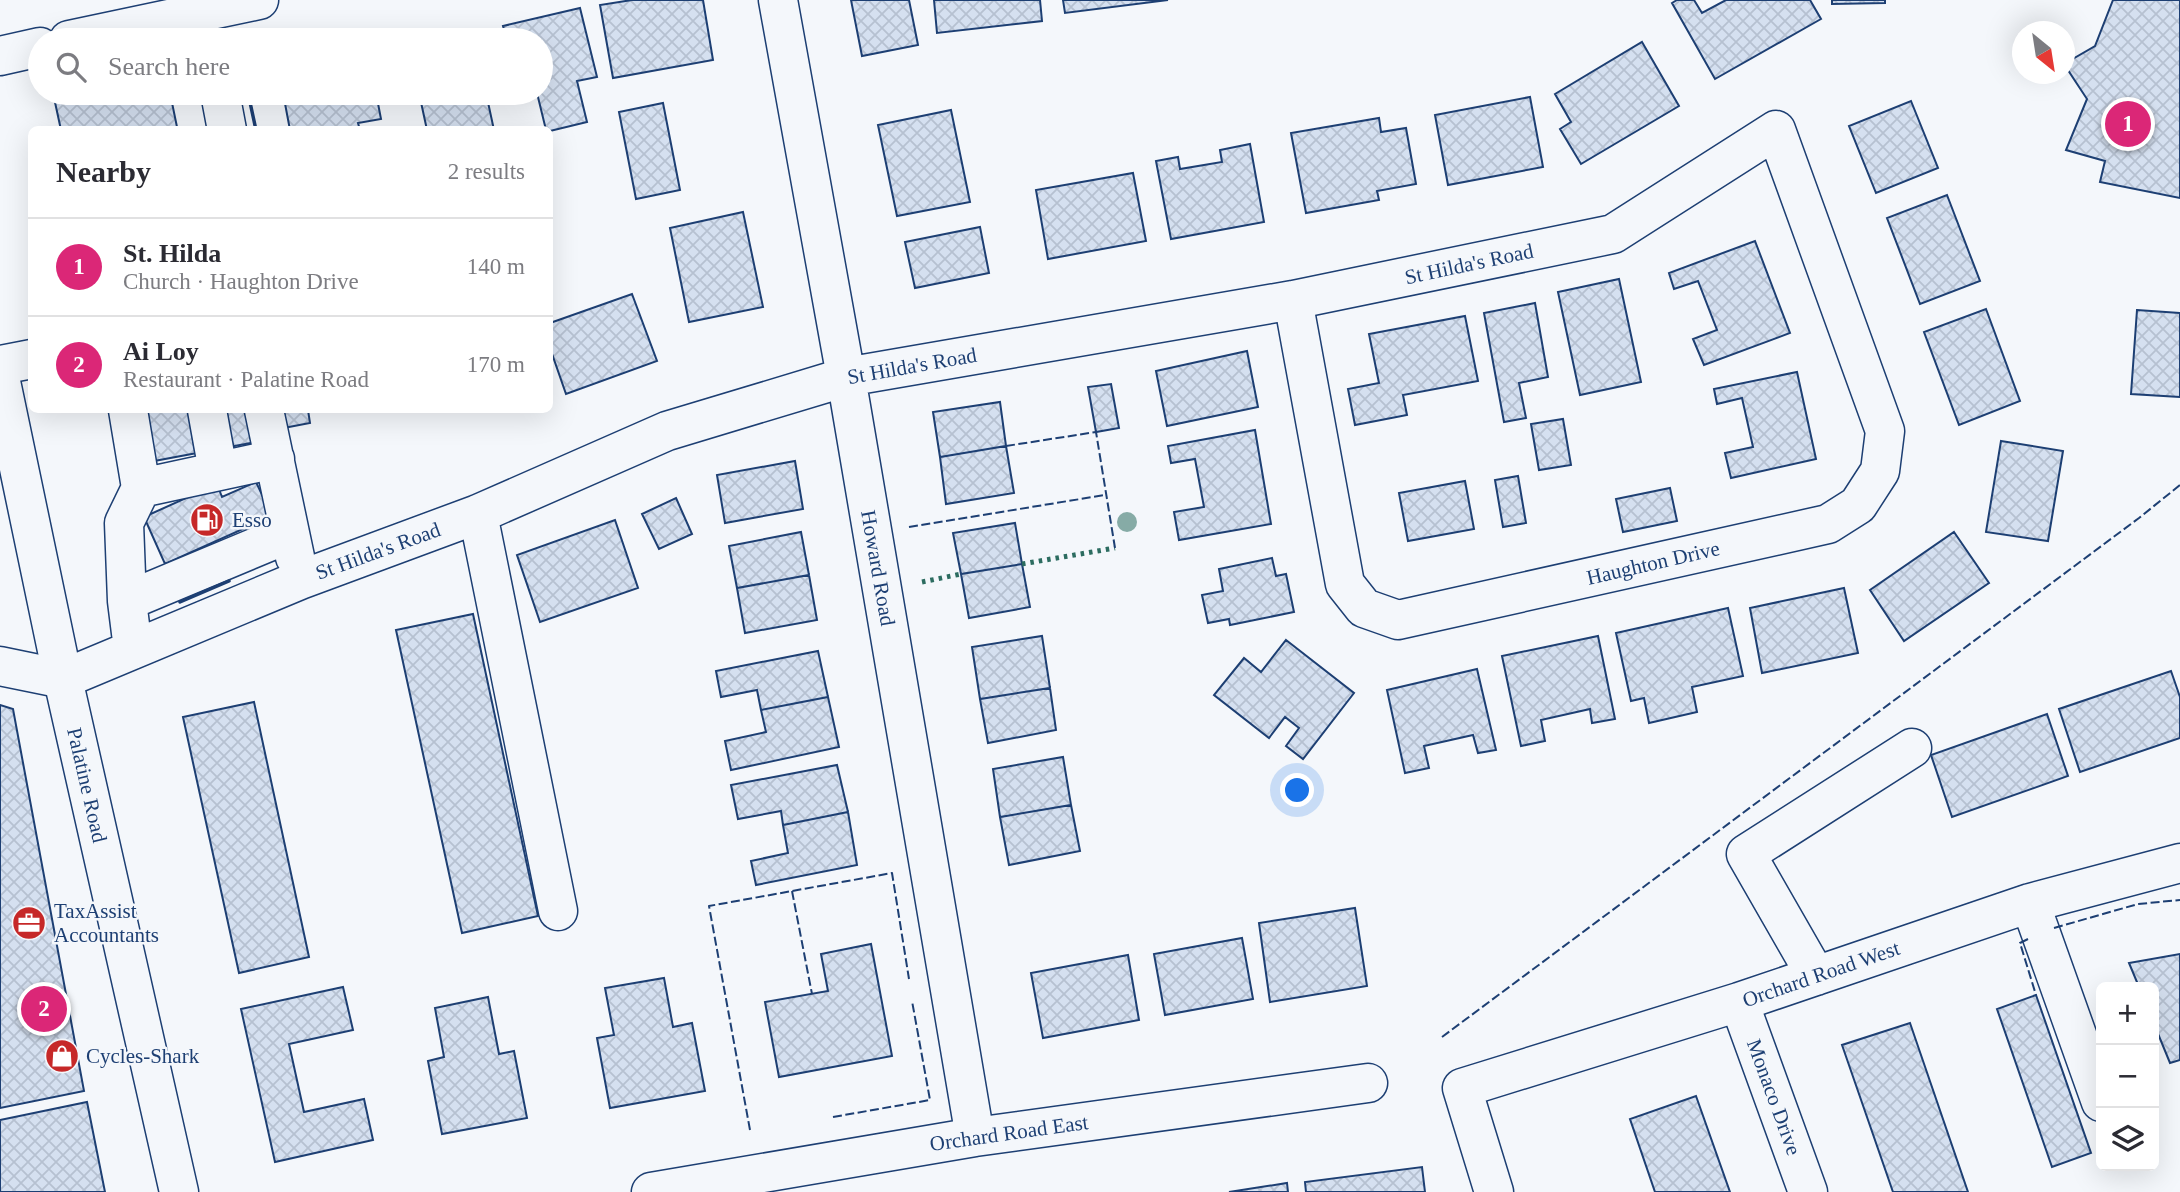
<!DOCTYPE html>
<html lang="en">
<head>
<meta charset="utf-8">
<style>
  :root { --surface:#fff; --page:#f7f7f7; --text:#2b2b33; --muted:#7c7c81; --line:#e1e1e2; --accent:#db2777 }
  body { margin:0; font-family:Georgia,serif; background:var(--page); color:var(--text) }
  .controls { position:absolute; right:21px; bottom:21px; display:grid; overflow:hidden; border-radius:10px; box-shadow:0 7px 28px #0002 }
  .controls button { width:63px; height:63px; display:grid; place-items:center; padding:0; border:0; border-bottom:2px solid var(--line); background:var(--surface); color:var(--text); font:35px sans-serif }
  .compass { position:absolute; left:2012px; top:21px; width:63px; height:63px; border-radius:50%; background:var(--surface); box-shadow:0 7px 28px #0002; rotate:150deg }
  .you { position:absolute; left:1298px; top:791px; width:24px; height:24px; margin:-18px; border:5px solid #fff; border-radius:50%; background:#1a73e8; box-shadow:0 0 0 10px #1a73e833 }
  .badge { display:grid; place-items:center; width:46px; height:46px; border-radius:50%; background:var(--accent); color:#fff; font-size:23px; font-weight:700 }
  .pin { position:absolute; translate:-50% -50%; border:4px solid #fff; box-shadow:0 2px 7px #0006 }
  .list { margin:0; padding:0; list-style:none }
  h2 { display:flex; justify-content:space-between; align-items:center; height:91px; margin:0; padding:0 28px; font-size:30px }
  h2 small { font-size:23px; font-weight:400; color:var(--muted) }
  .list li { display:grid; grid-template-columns:46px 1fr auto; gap:21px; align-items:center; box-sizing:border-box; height:98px; padding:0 28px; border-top:2px solid var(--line) }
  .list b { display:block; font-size:26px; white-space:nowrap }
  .list p { margin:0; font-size:23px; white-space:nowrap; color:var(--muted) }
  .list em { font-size:23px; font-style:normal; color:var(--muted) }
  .icon { flex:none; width:38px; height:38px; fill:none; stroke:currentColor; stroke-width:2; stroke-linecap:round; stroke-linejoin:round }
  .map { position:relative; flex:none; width:2180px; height:1192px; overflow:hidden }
  .search { position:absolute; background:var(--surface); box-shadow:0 7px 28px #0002; left:28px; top:28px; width:525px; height:77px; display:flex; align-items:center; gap:18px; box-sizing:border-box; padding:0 24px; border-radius:38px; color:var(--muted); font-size:26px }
  .panel { position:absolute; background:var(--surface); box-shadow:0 7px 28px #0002; left:28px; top:126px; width:525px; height:287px; border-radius:10px }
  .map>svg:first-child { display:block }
  .building { fill:url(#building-cross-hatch); stroke:#1d3f73; stroke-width:2 }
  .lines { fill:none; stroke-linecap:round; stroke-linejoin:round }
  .minor-casing { stroke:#1d3f73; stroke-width:41 }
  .major-casing { stroke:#1d3f73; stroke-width:41 }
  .minor { stroke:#f4f7fb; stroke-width:38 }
  .major { stroke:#f4f7fb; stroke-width:38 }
  .hedge { stroke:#2c6c60; stroke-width:5; stroke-dasharray:3.5 5; stroke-linecap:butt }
  .fence { stroke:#1d3f73; stroke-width:2; stroke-dasharray:9 3.5; stroke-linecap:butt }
  .wall { stroke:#1d3f73; stroke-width:3.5 }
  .tree { fill:#86aba6 }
  .labels { text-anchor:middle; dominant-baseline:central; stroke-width:5; stroke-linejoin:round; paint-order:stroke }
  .street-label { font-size:21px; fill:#1d3f73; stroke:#f4f7fb }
  .poi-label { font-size:21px; fill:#1d3f73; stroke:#f4f7fb; text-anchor:start }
</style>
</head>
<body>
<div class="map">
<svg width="2180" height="1192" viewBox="0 0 2180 1192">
  <defs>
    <pattern id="building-cross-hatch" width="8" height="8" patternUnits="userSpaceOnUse" patternTransform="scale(1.75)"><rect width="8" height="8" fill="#d5e0f0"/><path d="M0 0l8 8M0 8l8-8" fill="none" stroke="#b6c1d1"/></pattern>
  </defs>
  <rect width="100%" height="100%" fill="#f4f7fb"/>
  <path class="building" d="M632 0H703L713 60 613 78 600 5Z
    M851 0H909L918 45 862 56Z
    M934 0H1040L1042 21 937 33Z
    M1063 0H1168L1065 13Z
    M1677 0H1694L1702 13 1726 0H1810L1821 19 1715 79 1672 3Z
    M1832 0H1885V3L1832 4Z
    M2113 0H2180V198L2100 182 2105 161 2066 150 2087 99 2064 64 2095 46Z
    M580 8 597 77 577 81 587 122 550 131 546 130 537 93H541V40H507L503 26Z
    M1642 42 1679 106 1581 164 1560 129 1571 122 1555 94Z
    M53 93H170L177 127 164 130H61Z
    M283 93H376L381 119 358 123 360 130H290Z
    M419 93H486L494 130H427Z
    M1530 97 1543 167 1448 185 1435 115Z
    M1911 101 1938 168 1876 193 1849 126Z
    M663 103 680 190 636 199 619 112Z
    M951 110 970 202 897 216 878 125Z
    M1379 118 1381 132 1406 128 1416 184 1377 191 1379 200 1306 213 1291 133Z
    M1250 144 1264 222 1171 239 1156 161 1178 157 1180 169 1222 162 1220 150Z
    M1133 173 1146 241 1048 259 1036 190Z
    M1947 195 1980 281 1920 304 1887 218Z
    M743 212 763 307 689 322 670 228Z
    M980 227 989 273 915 288 905 242Z
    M1755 241 1790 333 1704 365 1693 339 1717 330 1698 281 1674 289 1669 273Z
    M1619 279 1641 382 1580 395 1558 292Z
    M632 294 657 361 566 394 550 348V323Z
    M1535 303 1548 377 1519 383 1526 418 1504 422 1484 313Z
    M1986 309 2020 401 1959 425 1924 332Z
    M2137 310 2180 313V397L2131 394Z
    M1465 316 1478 381 1403 395 1407 415 1355 425 1348 389 1379 383 1369 334Z
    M1247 351 1258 407 1167 426 1156 371Z
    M1797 372 1816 459 1731 478 1725 453 1753 447 1742 398 1717 404 1714 389Z
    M1111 384 1119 428 1096 432 1088 387Z
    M1000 402 1006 446 940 457 933 412Z
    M111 410H250L256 442 122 467Z
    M270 410H308L310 423 273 430Z
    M1563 419 1571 465 1539 470 1531 424Z
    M1255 430 1271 524 1179 540 1174 512 1204 507 1195 459 1171 463 1168 446Z
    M2001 441 2063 451 2048 541 1986 532Z
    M1006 446 1014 493 946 504 940 457Z
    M795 461 803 509 725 523 717 475Z
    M1518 476 1526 523 1503 527 1495 480Z
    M1465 481 1474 529 1408 541 1399 493Z
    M256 482 272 516 165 564 144 517 217 484 222 497Z
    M1670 488 1677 521 1623 532 1616 499Z
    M676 498 692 534 659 549 642 514Z
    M615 520 638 588 540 622 517 555Z
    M1015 523 1022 564 961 574 953 533Z
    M801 532 809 575 737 588 729 546Z
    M1954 532 1989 583 1904 641 1870 590Z
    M1272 558 1276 576 1286 574 1294 612 1230 625 1229 619 1208 623 1202 595 1223 591 1219 569Z
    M1022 564 1030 607 969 618 961 574Z
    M809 575 817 620 745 633 737 588Z
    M1844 588 1858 653 1762 673 1750 608Z
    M1728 608 1743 676 1692 687 1697 712 1649 723 1644 698 1631 701 1616 633Z
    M473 614 538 916 462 933 396 630Z
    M1042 636 1050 688 980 699 972 647Z
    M1598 636 1615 719 1592 723 1590 709 1541 720 1545 741 1521 746 1502 656Z
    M1286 640 1354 693 1303 759 1286 746 1299 728 1285 717 1269 738 1214 695 1244 658 1261 672Z
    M818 651 828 697 761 710 757 690 721 697 716 671Z
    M1477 669 1496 750 1478 753 1473 735 1424 746 1429 768 1405 773 1387 690Z
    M2171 671 2180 697V738L2080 772 2059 709Z
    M1050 688 1056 730 988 743 980 699Z
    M828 697 839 747 731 770 725 741 766 732 761 710Z
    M254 702 309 957 239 973 183 717Z
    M0 705 13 709 84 1091 0 1108Z
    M2047 714 2068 776 1952 817 1931 755Z
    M1063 757 1071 805 1000 817 993 769Z
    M837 765 848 812 783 825 781 811 738 819 731 785Z
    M1071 805 1080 851 1009 865 1000 817Z
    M848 812 857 865 756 885 751 861 788 853 783 825Z
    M1355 908 1367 986 1270 1002 1259 923Z
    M1242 938 1253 999 1165 1015 1154 954Z
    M871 944 892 1056 779 1077 765 1002 828 991 821 954Z
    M2180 954V1060L2170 1063 2154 1024V987H2139L2129 963Z
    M1128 955 1139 1020 1043 1038 1031 973Z
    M664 978 673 1027 692 1023 705 1091 610 1108 597 1038 614 1035 605 988Z
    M343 987 353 1030 289 1044 304 1112 364 1099 373 1140 275 1162 241 1009Z
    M2036 995 2091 1153 2052 1167 1997 1009Z
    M488 997 499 1054 514 1051 527 1118 442 1134 428 1061 444 1057 435 1008Z
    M1910 1023 1968 1192H1893L1842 1045Z
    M1696 1096 1730 1192H1655L1630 1119Z
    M87 1102 105 1192H0V1120Z
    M1422 1167 1425 1192H1306L1305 1182Z
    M1287 1183 1288 1192H1229Z"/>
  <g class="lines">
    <g class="minor-casing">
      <path id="minor" d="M778 0 846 377 975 1137
        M69 40 259 0
        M0 56 40 47
        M220 93 227 130
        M0 365 32 359
        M128 410 141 488
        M207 410 218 471
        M264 410 295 557
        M478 514 558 911
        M127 601 290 533
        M133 649 127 601 124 523 141 488 275 459
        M0 666 63 679 300 580 478 514 667 431 846 377 1293 300 1613 234 1776 130 1885 431 1880 471 1858 505 1828 524 1398 620 1364 608 1345 584 1293 300
        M2030 903 2101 1102
        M1816 976 1746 854 1912 748
        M1739 1002 1808 1192
        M651 1192 975 1137 1368 1083
        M1494 1192 1462 1088 1739 1002 2030 903 2180 863"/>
    </g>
    <g class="major-casing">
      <path id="major" d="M0 377 63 679 179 1192"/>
    </g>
    <use href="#minor" class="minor"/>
    <use href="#major" class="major"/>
    <path class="hedge" d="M1022 564 1115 548
      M922 582 961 574"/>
    <path class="fence" d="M1006 446 1096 432 1115 548
      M909 527 1105 495
      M792 891 812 994
      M2054 928 2138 904 2180 900
      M2028 939 2020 943 2036 995
      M1442 1037 2139 518 2180 485
      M833 1117 930 1100 912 1001
      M750 1130 709 906 892 873 909 979"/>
    <path class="wall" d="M237 39V40
      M248 93 256 130
      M180 602 229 581"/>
  </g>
  <circle class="tree" cx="1127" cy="522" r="10"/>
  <defs>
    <g id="fuel-disc" transform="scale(1.75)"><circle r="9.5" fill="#c62828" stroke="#f4f7fb"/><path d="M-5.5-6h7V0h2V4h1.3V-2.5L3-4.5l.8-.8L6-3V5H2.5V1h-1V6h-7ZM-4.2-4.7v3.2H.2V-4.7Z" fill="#fff"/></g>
    <g id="office-disc" transform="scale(1.75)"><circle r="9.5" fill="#c62828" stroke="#f4f7fb"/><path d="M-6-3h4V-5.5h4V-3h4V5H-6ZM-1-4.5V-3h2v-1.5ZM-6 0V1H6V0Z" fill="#fff"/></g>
    <g id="shop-disc" transform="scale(1.75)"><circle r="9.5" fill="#c62828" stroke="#f4f7fb"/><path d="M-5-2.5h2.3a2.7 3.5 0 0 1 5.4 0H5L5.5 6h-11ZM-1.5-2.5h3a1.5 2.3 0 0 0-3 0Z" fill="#fff"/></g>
  </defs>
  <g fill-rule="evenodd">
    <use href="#fuel-disc" x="207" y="520"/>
    <use href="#office-disc" x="29" y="923"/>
    <use href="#shop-disc" x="62" y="1056"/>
  </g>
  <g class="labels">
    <g class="street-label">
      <text transform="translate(1469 264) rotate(-12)">St Hilda's Road</text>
      <text transform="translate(912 366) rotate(-10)">St Hilda's Road</text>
      <text transform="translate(378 551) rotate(-20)">St Hilda's Road</text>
      <text transform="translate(1653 563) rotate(-13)">Haughton Drive</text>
      <text transform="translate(878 568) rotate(80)">Howard Road</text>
      <text transform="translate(87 785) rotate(77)">Palatine Road</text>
      <text transform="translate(1821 974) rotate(-19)">Orchard Road West</text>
      <text transform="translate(1774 1097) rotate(70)">Monaco Drive</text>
      <text transform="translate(1009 1133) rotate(-8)">Orchard Road East</text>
    </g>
    <g class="poi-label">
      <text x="232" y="520">Esso</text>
      <text x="54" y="911">TaxAssist<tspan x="54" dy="24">Accountants</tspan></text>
      <text x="86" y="1056">Cycles-Shark</text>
    </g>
  </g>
</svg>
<div class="controls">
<button>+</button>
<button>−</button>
<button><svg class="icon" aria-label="layers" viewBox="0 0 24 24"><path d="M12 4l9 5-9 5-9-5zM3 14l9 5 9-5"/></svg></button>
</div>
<svg class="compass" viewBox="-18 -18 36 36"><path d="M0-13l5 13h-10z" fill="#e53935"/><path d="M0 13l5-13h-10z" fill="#7c7c81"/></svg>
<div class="you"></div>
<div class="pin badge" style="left:2128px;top:124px">1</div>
<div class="pin badge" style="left:44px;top:1009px">2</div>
<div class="search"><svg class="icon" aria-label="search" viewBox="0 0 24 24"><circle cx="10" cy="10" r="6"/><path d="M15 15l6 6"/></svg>Search here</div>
<section class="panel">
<h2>Nearby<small>2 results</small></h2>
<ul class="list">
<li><span class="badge">1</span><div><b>St. Hilda</b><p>Church · Haughton Drive</p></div><em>140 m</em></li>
<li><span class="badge">2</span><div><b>Ai Loy</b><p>Restaurant · Palatine Road</p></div><em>170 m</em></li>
</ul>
</section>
</div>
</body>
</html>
